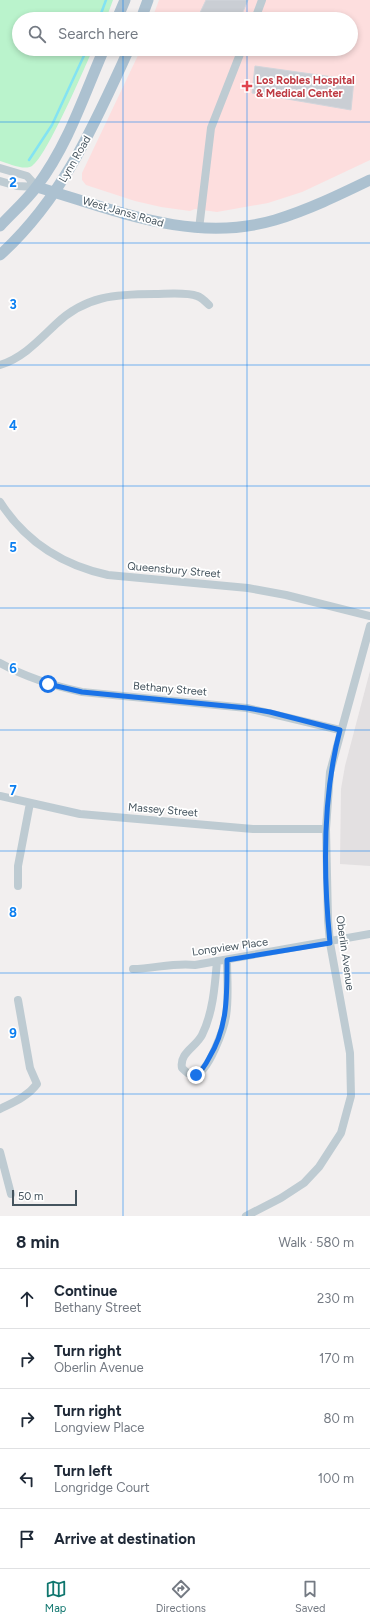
<!DOCTYPE html>
<html lang="en">
<head>
<meta charset="utf-8">
<style>
  :root { --surface:#fff; --page:#f6f6f7; --text:#1f2937; --muted:#747a83; --line:#e0e1e3; --accent:#0f766e }
  body { margin:0; font-family:Figtree,sans-serif; background:var(--page); color:var(--text) }
  .scale { position:absolute; left:12px; bottom:10px; width:65px; box-sizing:border-box; padding-left:4px; border:2px solid #45545e; border-top:0; font-size:11px; line-height:14px; white-space:nowrap; color:#45545e; -webkit-text-stroke:3px #fff; paint-order:stroke }
  .stop { position:absolute; width:12px; height:12px; margin:-9px; border:3px solid #1a73e8; border-radius:50%; background:#fff }
  .stop.end { background:#1a73e8; border-color:#fff; box-shadow:0 1px 4px #0008 }
  .list { margin:0; padding:0; list-style:none }
  h2 { display:flex; justify-content:space-between; align-items:center; height:52px; margin:0; padding:0 16px; font-size:17px }
  h2 small { font-size:13px; font-weight:400; color:var(--muted) }
  .list li { display:grid; grid-template-columns:26px 1fr auto; gap:12px; align-items:center; box-sizing:border-box; height:60px; padding:0 16px; border-top:1px solid var(--line) }
  .list b { display:block; font-size:15px; white-space:nowrap }
  .list p { margin:0; font-size:13px; white-space:nowrap; color:var(--muted) }
  .list em { font-size:13px; font-style:normal; color:var(--muted) }
  .icon { flex:none; width:22px; height:22px; fill:none; stroke:currentColor; stroke-width:2; stroke-linecap:round; stroke-linejoin:round }
  .map { position:relative; flex:none; width:370px; height:1216px; overflow:hidden }
  .search { position:absolute; background:var(--surface); box-shadow:0 2px 6px #0003; left:12px; right:12px; top:12px; height:44px; display:flex; align-items:center; gap:10px; box-sizing:border-box; padding:0 14px; border-radius:22px; color:var(--muted); font-size:15px }
  .sheet { height:352px; background:var(--surface) }
  nav { display:flex; justify-content:space-around; align-items:center; box-sizing:border-box; height:56px; border-top:1px solid var(--line); background:var(--surface); font-size:11px; color:var(--muted) }
  nav a { display:grid; justify-items:center; gap:2px }
  nav .on { color:var(--accent) }
  .map>svg:first-child { display:block }
  .education { fill:#e3e0e1 }
  .medical { fill:#fddede }
  .green { fill:#baf3cc }
  .lines { fill:none; stroke-linecap:round; stroke-linejoin:round }
  .stream { stroke:#83e3f3; stroke-width:2.5 }
  .building { fill:#caced4; stroke:#d2d5db }
  .minor { stroke:#becbd2; stroke-width:8 }
  .major { stroke:#acc1d0; stroke-width:11 }
  .route { stroke:#1a73e8; stroke-width:5 }
  .grid { fill:none; stroke:#0a7ef0; stroke-width:1; stroke-opacity:0.55 }
  .health-dot { fill:#e0444e; stroke:#fff; stroke-width:1.5 }
  .labels { text-anchor:middle; dominant-baseline:central; stroke-width:3.5; stroke-linejoin:round; paint-order:stroke }
  .health-label { font-size:11px; font-weight:bold; fill:#be3a42; stroke:#fff; text-anchor:start }
  .street-label { font-size:11px; fill:#45545e; stroke:#fff }
  .grid-label { font-size:13px; text-anchor:middle; font-weight:bold; fill:#0a7ef0; stroke:#fff; stroke-width:3.5; stroke-linejoin:round; paint-order:stroke }
</style>
</head>
<body>
<div class="map">
<svg width="370" height="1216" viewBox="0 0 370 1216">
  <rect width="100%" height="100%" fill="#f2efef"/>
  <path class="education" d="M370 671V866L340 864 341 789 345 766Z"/>
  <path class="medical" d="M159 0H370V160L302 192 268 203 217 212 195 209 190 211 161 207 135 201 86 185 82 180V173L141 49H351V19H152Z"/>
  <path class="green" d="M0 0H113L106 19H19V49H93C84 69 47 156 32 166 24 171 8 163 0 161Z"/>
  <g class="lines">
    <path class="stream" d="M99 19 106 0
      M29 160 52 125 87 49"/>
  </g>
  <path class="building" d="M206 0H248L240 19H197Z
    M255 66 354 80 351 110 252 93Z"/>
  <g class="lines">
    <path class="minor" d="M255 19 262 0
      M0 168 27 176 37 187
      M0 181 17 186 37 187
      M199 229 211 128 242 49
      M0 365C23 358 39 340 56 324 85 296 116 294 155 294 166 294 187 292 197 296 201 297 206 302 209 305
      M0 502C25 541 62 565 108 575L248 588 286 595 370 616
      M0 663C25 677 54 686 82 692L247 708 340 730
      M0 796 80 814 253 829H326
      M18 886V866L30 803
      M217 961C215 985 213 1013 202 1035 196 1047 179 1053 182 1068 186 1072 190 1076 195 1075 209 1072 224 1028 226 1016 229 998 227 978 227 960
      M133 969C153 969 175 962 195 965L370 934
      M0 1109C14 1102 27 1097 37 1084L30 1068 18 1000
      M0 1152 11 1194
      M246 1216 281 1198 304 1183 319 1167 341 1133 351 1096 350 1053 330 943 328 920 326 829 330 772 370 626"/>
    <path class="major" d="M117 19 125 0
      M141 19 148 0
      M37 187C115 210 193 244 275 220 308 210 339 195 370 180
      M0 226C12 213 27 200 37 186 68 145 84 95 104 49
      M0 255C63 198 94 125 129 49"/>
  </g>
  <g class="lines">
    <path class="route" d="M48 684 82 692 247 708 270 712 340 730C322 798 323 872 330 943L227 960C227 995 228 1027 209 1058 206 1064 202 1071 196 1075"/>
  </g>
  <path class="grid" d="M123 0V19M247 0V19M123 49V1216M247 49V1216M0 122H370M0 243H370M0 365H370M0 486H370M0 608H370M0 730H370M0 851H370M0 973H370M0 1094H370"/>
  <path class="health-dot" d="M245 80h4v4h4v4h-4v4h-4v-4h-4v-4h4z"/>
  <g class="labels">
    <g class="health-label">
      <text x="256" y="80">Los Robles Hospital<tspan x="256" dy="13">&amp; Medical Center</tspan></text>
    </g>
    <g class="street-label">
      <text transform="translate(75 159) rotate(-60)">Lynn Road</text>
      <text transform="translate(123 212) rotate(16)">West Janss Road</text>
      <text transform="translate(174 570) rotate(5)">Queensbury Street</text>
      <text transform="translate(170 689) rotate(5)">Bethany Street</text>
      <text transform="translate(163 810) rotate(5)">Massey Street</text>
      <text transform="translate(230 947) rotate(-8)">Longview Place</text>
      <text transform="translate(345 953) rotate(82)">Oberlin Avenue</text>
    </g>
  </g>
  <g class="grid-label">
    <text x="13" y="187">2</text>
    <text x="13" y="309">3</text>
    <text x="13" y="430">4</text>
    <text x="13" y="552">5</text>
    <text x="13" y="673">6</text>
    <text x="13" y="795">7</text>
    <text x="13" y="917">8</text>
    <text x="13" y="1038">9</text>
  </g>
</svg>
<div class="scale">50 m</div>
<div class="stop" style="left:48px;top:684px"></div>
<div class="stop end" style="left:196px;top:1075px"></div>
<div class="search"><svg class="icon" aria-label="search" viewBox="0 0 24 24"><circle cx="10" cy="10" r="6"/><path d="M15 15l6 6"/></svg>Search here</div>
</div>
<section class="sheet">
<h2>8 min<small>Walk · 580 m</small></h2>
<ul class="list">
<li><svg class="icon" aria-label="ahead" viewBox="0 0 24 24"><path d="M12 20V5M6 11l6-6 6 6"/></svg><div><b>Continue</b><p>Bethany Street</p></div><em>230 m</em></li>
<li><svg class="icon" aria-label="right" viewBox="0 0 24 24"><path d="M7 20v-9h11M14 6l5 5-5 5"/></svg><div><b>Turn right</b><p>Oberlin Avenue</p></div><em>170 m</em></li>
<li><svg class="icon" aria-label="right" viewBox="0 0 24 24"><path d="M7 20v-9h11M14 6l5 5-5 5"/></svg><div><b>Turn right</b><p>Longview Place</p></div><em>80 m</em></li>
<li><svg class="icon" aria-label="left" viewBox="0 0 24 24"><path d="M17 20v-9H6M10 6l-5 5 5 5"/></svg><div><b>Turn left</b><p>Longridge Court</p></div><em>100 m</em></li>
<li><svg class="icon" aria-label="arrive" viewBox="0 0 24 24"><path d="M6 21V4h12l-3 4 3 4H6"/></svg><div><b>Arrive at destination</b></div></li>
</ul>
</section>
<nav>
<a class="on"><svg class="icon" aria-label="map" viewBox="0 0 24 24"><path d="M3 6l6-2 6 2 6-2v14l-6 2-6-2-6 2zM9 4v14M15 6v14"/></svg>Map</a>
<a><svg class="icon" aria-label="directions" viewBox="0 0 24 24"><path d="M12 3l9 9-9 9-9-9zM9 14v-3h6M13 9l2 2-2 2"/></svg>Directions</a>
<a><svg class="icon" aria-label="saved" viewBox="0 0 24 24"><path d="M7 4h10v16l-5-4-5 4z"/></svg>Saved</a>
</nav>
</body>
</html>
